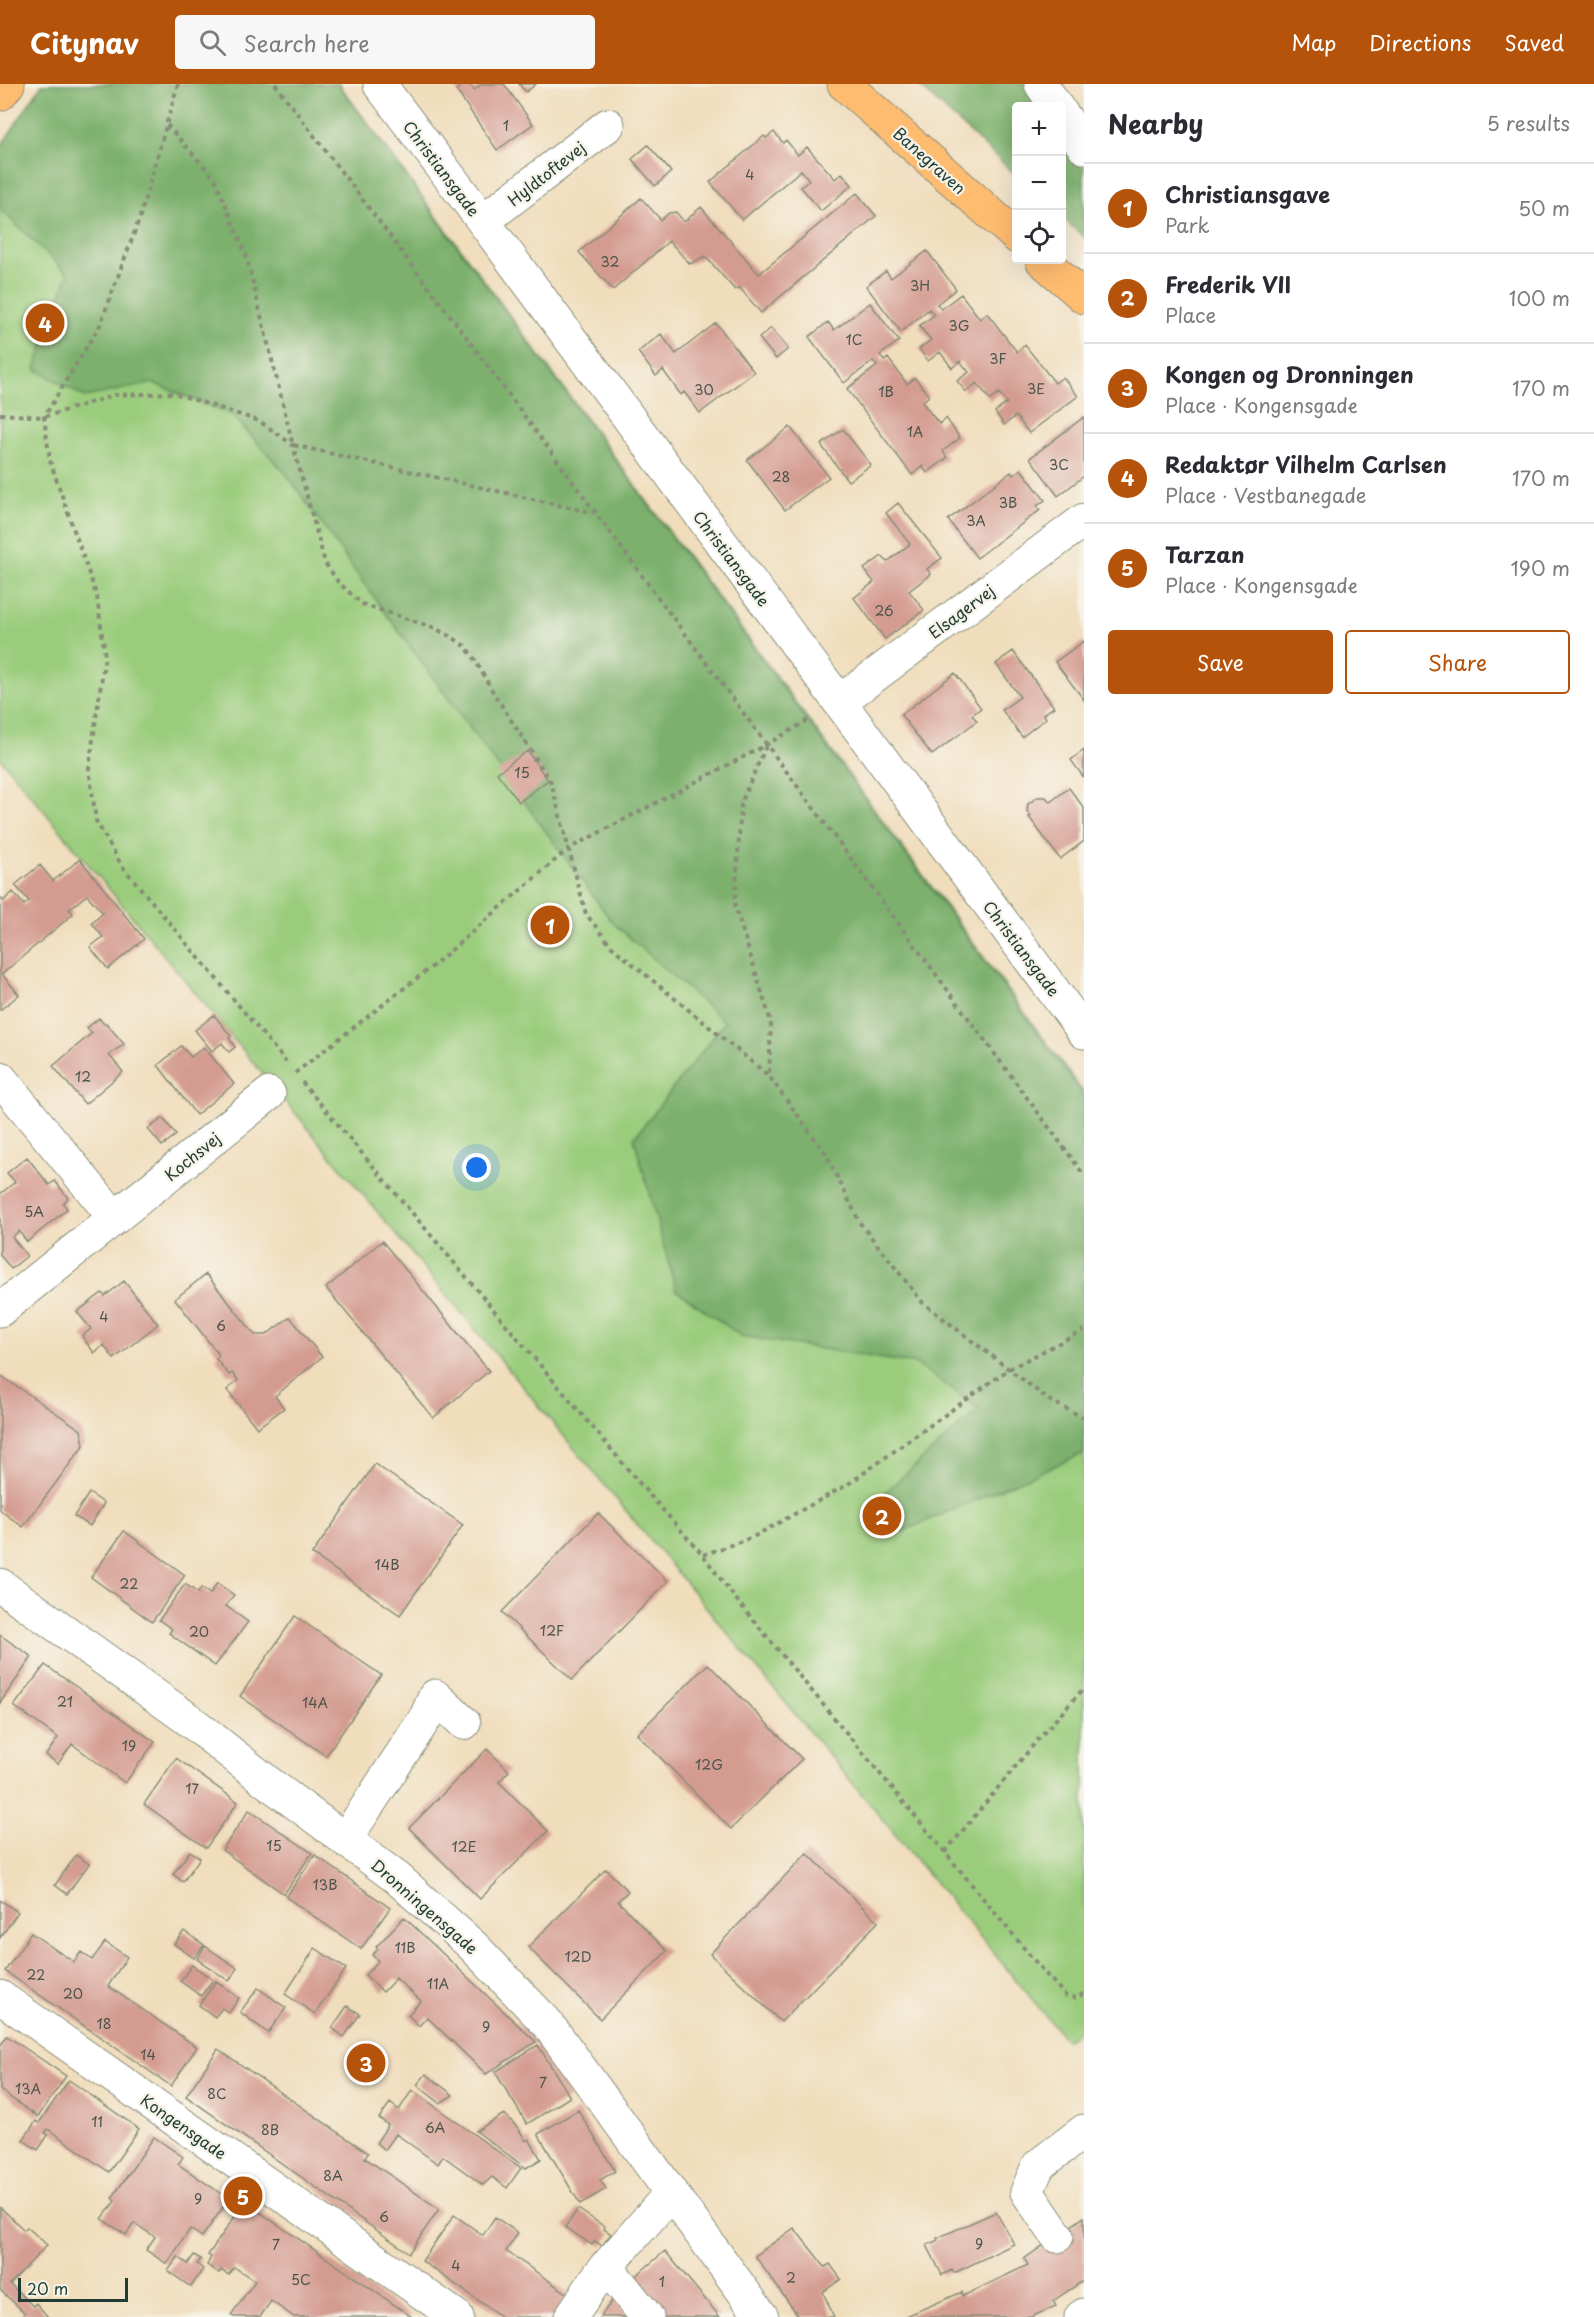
<!DOCTYPE html>
<html lang="en">
<head>
<meta charset="utf-8">
<style>
  :root { --surface:#fff; --page:#f7f7f7; --text:#2b2b33; --muted:#7c7c81; --line:#e1e1e2; --accent:#b45309 }
  body { margin:0; font-family:"Playpen Sans",sans-serif; background:var(--page); color:var(--text) }
  .controls { position:absolute; right:18px; top:18px; display:grid; overflow:hidden; border-radius:6px; box-shadow:0 6px 24px #0002 }
  .controls button { width:54px; height:54px; display:grid; place-items:center; padding:0; border:0; border-bottom:2px solid var(--line); background:var(--surface); color:var(--text); font:30px sans-serif }
  .scale { position:absolute; left:18px; bottom:15px; width:110px; box-sizing:border-box; padding-left:6px; border:3px solid #1f3d34; border-top:0; font-size:16px; line-height:21px; white-space:nowrap; color:#1f3d34; -webkit-text-stroke:4px #f7f3e8; paint-order:stroke }
  .you { position:absolute; left:477px; top:1084px; width:21px; height:21px; margin:-15px; border:4px solid #fff; border-radius:50%; background:#1a73e8; box-shadow:0 0 0 9px #1a73e833 }
  .badge { display:grid; place-items:center; width:39px; height:39px; border-radius:50%; background:var(--accent); color:#fff; font-size:20px; font-weight:700 }
  .pin { position:absolute; translate:-50% -50%; border:3px solid #fff; box-shadow:0 2px 6px #0006 }
  .list { margin:0; padding:0; list-style:none }
  h2 { display:flex; justify-content:space-between; align-items:center; height:78px; margin:0; padding:0 24px; font-size:26px }
  h2 small { font-size:20px; font-weight:400; color:var(--muted) }
  .list li { display:grid; grid-template-columns:39px 1fr auto; gap:18px; align-items:center; box-sizing:border-box; height:90px; padding:0 24px; border-top:2px solid var(--line) }
  .list b { display:block; font-size:22px; white-space:nowrap }
  .list p { margin:0; font-size:20px; white-space:nowrap; color:var(--muted) }
  .list em { font-size:20px; font-style:normal; color:var(--muted) }
  .actions { display:flex; gap:12px; padding:18px 24px }
  .actions a { flex:1; padding:14px 0; border:2px solid var(--accent); border-radius:6px; text-align:center; font-size:21px; color:var(--accent) }
  .actions .main { background:var(--accent); color:#fff }
  .icon { flex:none; width:33px; height:33px; fill:none; stroke:currentColor; stroke-width:2; stroke-linecap:round; stroke-linejoin:round }
  .map { position:relative; flex:none; width:1084px; height:2233px; overflow:hidden }
  header { display:flex; align-items:center; gap:36px; box-sizing:border-box; height:84px; padding:0 30px; background:var(--accent); color:#fff }
  header strong { font-size:28px }
  nav { display:flex; gap:33px; margin-inline-start:auto; font-size:21px }
  .search { width:420px; height:54px; background:var(--page); display:flex; align-items:center; gap:15px; box-sizing:border-box; padding:0 21px; border-radius:6px; color:var(--muted); font-size:22px }
  main { display:flex }
  aside { flex:1; background:var(--surface) }
  .map>svg:first-child { display:block }
  .green { fill:#9acc7c; stroke:#5c8458; stroke-width:1.5 }
  .forest { fill:#7bb06c; stroke:#4d7650; stroke-width:1.5 }
  .building { fill:#d49b91 }
  .lines { fill:none; stroke-linecap:round; stroke-linejoin:round }
  .minor-casing { stroke:#888d78; stroke-width:35 }
  .major-casing { stroke:#888d78; stroke-width:35 }
  .path { stroke:#888d78; stroke-width:4; stroke-dasharray:4.5 4.5; stroke-linecap:butt }
  .minor { stroke:#fff; stroke-width:33 }
  .major { stroke:#febc70; stroke-width:33 }
  .labels { text-anchor:middle; dominant-baseline:central; stroke-width:4.5; stroke-linejoin:round; paint-order:stroke }
  .number-label { font-size:14px; fill:#4c544b }
  .street-label { font-size:16px; fill:#1f3d34; stroke:#f7f3e8 }
</style>
</head>
<body>
<header>
<strong>Citynav</strong>
<div class="search"><svg class="icon" aria-label="search" viewBox="0 0 24 24"><circle cx="10" cy="10" r="6"/><path d="M15 15l6 6"/></svg>Search here</div>
<nav><a>Map</a><a>Directions</a><a>Saved</a></nav>
</header>
<main>
<div class="map">
<svg width="1084" height="2233" viewBox="0 0 1084 2233">
  <rect width="100%" height="100%" fill="#f7f3e8"/>
  <filter id="ink" filterUnits="userSpaceOnUse"><feTurbulence type="fractalNoise" baseFrequency=".0167" numOctaves="2"/><feDisplacementMap in="SourceGraphic" scale="12" xChannelSelector="R" yChannelSelector="G"/><feConvolveMatrix kernelMatrix="1 2 1 2 8 2 1 2 1" color-interpolation-filters="sRGB"/></filter>
  <filter id="wash" filterUnits="userSpaceOnUse"><feTurbulence type="fractalNoise" baseFrequency=".008" numOctaves="4" result="noise"/><feDisplacementMap in="SourceGraphic" scale="24" xChannelSelector="R" yChannelSelector="G"/><feGaussianBlur stdDeviation="1.35" result="paint"/><feColorMatrix in="noise" values="0 0 0 0 0 0 0 0 0 0 0 0 0 0 0 0 0 1.4 0 .05"/><feComposite in="paint" operator="in"/></filter>
  <g filter="url(#wash)">
    <rect width="100%" height="100%" fill="#f0ddbc"/>
    <path class="green" d="M42 0H339L1084 1009V1943L1066 1956 0 674V64Z"/>
    <path class="forest" d="M42 0H338L1084 1012V1369L901 1448 882 1411 979 1325 916 1280 741 1252 676 1206 634 1054 725 938 613 839 362 497 287 391 232 331 153 299 85 313 35 285 68 190 0 125V64Z
      M917 0H1030L1043 22H1017L1016 91Z
      M1062 53 1084 84V153L1062 133Z"/>
    <g id="blocks">
      <path class="building" d="M465 0H470L474 6 482 0H504L533 40 497 66 456 6Z
        M519 0H536L526 8Z
        M774 48 783 59 786 56 798 71 807 63 835 95 842 89 852 101 821 127 801 103 809 96 801 86 742 136 710 98 764 52 766 54Z
        M648 61 671 88 655 102 632 75Z
        M857 109 876 132 761 229 739 203 735 206 705 172 690 180 669 157 613 206 579 168 641 114 661 136 669 129 676 128 684 138 701 123 759 190Z
        M927 167 956 205 937 220 941 225 961 210 980 235 987 229 1017 268 1025 261 1055 299 1063 293 1078 312 1029 349 1016 332 1004 341 995 328 1007 319 999 309 990 316 977 299 966 308 957 297 969 288 960 277 952 284 940 268 928 277 919 265 931 256 919 242 934 231 929 225 901 248 866 202 886 187 891 194Z
        M870 219 899 257 880 271 884 277 888 274 907 300 915 294 929 312 922 318 939 340 946 334 960 354 943 367 947 374 927 389 922 382 912 391 847 305 877 282 873 277 844 299 809 253 828 238 834 246Z
        M716 239 754 288 700 329 684 308 681 311 663 286 656 292 638 268 661 250 676 270Z
        M771 244 788 265 776 275 759 254Z
        M1084 333V392L1058 412 1030 374Z
        M790 343 829 393 785 426 747 376Z
        M843 345 871 381 848 397 821 361Z
        M1021 385 1045 416 1037 422 1040 426 977 474 948 436 1011 388 1013 391Z
        M898 419 942 474 927 485 931 490 909 507 924 526 885 555 854 514 874 498 864 485 882 472 887 478 910 460 886 429Z
        M1084 557V616L1055 578Z
        M1013 567 1054 623 1043 630 1046 634 1022 653 1002 626 1020 613 996 580Z
        M955 589 981 624 972 631 977 637 932 671 901 631Z
        M1084 666V694L1071 676Z
        M527 667 548 696 519 718 497 689Z
        M1069 704 1084 724V757L1060 775 1029 733 1031 732 1027 727 1028 720 1038 713H1046L1050 718Z
        M80 775 144 855 108 885 90 863 103 853 92 839 103 829 87 811 69 825 73 830 2 890 19 911 0 926V813L3 817 13 808 24 821 29 817 15 801 40 781 53 797Z
        M214 931 231 952 229 954 235 963 229 968 222 959 212 967 195 946Z
        M99 934 104 940 106 939 124 960 109 971 123 988 85 1020 53 982 92 949 87 944Z
        M181 962 191 973 204 963 234 1000 196 1031 158 981Z
        M163 1034 176 1051 162 1062 148 1045Z
        M27 1073 49 1101 55 1097 68 1114 63 1119 67 1125 27 1158 19 1147 12 1153 27 1172 11 1185 0 1171V1110L15 1098 7 1089Z
        M382 1157 489 1287 433 1334 326 1204Z
        M206 1190 255 1251H266L290 1233 322 1273 275 1312 284 1324 257 1344 227 1306 238 1296 232 1289 229 1291 216 1275 219 1271 175 1215Z
        M124 1197 158 1240 114 1275 104 1261 94 1269 82 1252 91 1245 77 1228 102 1209 105 1212Z
        M0 1291 81 1346 84 1361 23 1443 0 1426Z
        M375 1380 463 1441 400 1531 312 1470Z
        M89 1409 104 1419 90 1442 74 1432Z
        M598 1429 668 1497 572 1596 502 1528Z
        M124 1447 185 1491 152 1538 91 1493Z
        M217 1499 234 1511 226 1522 248 1538 215 1582 169 1549 172 1545 159 1536 185 1500 198 1509 201 1504 210 1510Z
        M295 1532 381 1591 326 1672 240 1612Z
        M0 1551 32 1573 0 1619Z
        M708 1580 802 1675 731 1745 637 1650Z
        M45 1581 155 1658 125 1699 72 1660 58 1680 46 1671 58 1654 14 1622Z
        M487 1665 509 1687 499 1698 548 1747 480 1815 409 1744Z
        M176 1674 238 1718 206 1764 144 1720Z
        M249 1726 312 1769 284 1810 222 1766Z
        M190 1767 200 1774 183 1798 173 1790Z
        M807 1769 878 1838 781 1938 710 1870Z
        M76 1771 89 1780 67 1810 55 1801Z
        M315 1771 390 1824 361 1865 286 1813Z
        M606 1785 628 1807 618 1817 667 1867 600 1935 528 1863Z
        M0 1816 18 1828 0 1854Z
        M404 1833 536 1958 486 1990 427 1933 419 1942 408 1931 421 1917 396 1894 383 1908 365 1891 378 1877 372 1871 378 1865 376 1863Z
        M184 1847 204 1861 194 1874 174 1860Z
        M31 1849 74 1878 81 1868 92 1876 105 1858 127 1873 108 1902 197 1963 171 2002 5 1887Z
        M205 1862 237 1884 229 1897 197 1875Z
        M315 1864 346 1885 315 1930 285 1910Z
        M192 1881 213 1896 201 1912 180 1897Z
        M216 1897 239 1914 229 1929 222 1924 215 1933 199 1921Z
        M258 1904 286 1924 268 1949 240 1928Z
        M347 1922 360 1930 344 1953 332 1944Z
        M7 1952 66 1992 38 2033 0 2006V1962Z
        M538 1961 570 2013 527 2040 495 1988Z
        M218 1965 368 2069 365 2074 439 2125 409 2169 186 2012Z
        M426 1990 453 2011 440 2019 417 2001Z
        M69 1996 139 2045 109 2088 48 2045 45 2049 48 2051 38 2066 23 2056 36 2037 39 2039Z
        M412 2006 521 2084 507 2104 492 2093 483 2101 443 2072 438 2080 396 2050 385 2066 376 2059 388 2041 379 2034 390 2019 399 2026Z
        M578 2026 615 2087 600 2096 606 2105 580 2120 538 2050Z
        M504 2030 518 2044 526 2057 529 2055 541 2075 526 2084 476 2047Z
        M154 2053 183 2073 178 2080 229 2115 202 2153 190 2145 167 2180 146 2166 155 2153 134 2139 126 2151 102 2135 115 2117 112 2114Z
        M245 2118 412 2233H294L271 2217 260 2233H234L231 2231 255 2197 234 2183 229 2191 221 2186 219 2189 207 2181 211 2173 208 2171Z
        M0 2123 24 2146 27 2143 47 2161 10 2200 33 2222 36 2219 48 2233H21L25 2229 0 2206Z
        M578 2125 605 2143 604 2145 611 2150 602 2162 595 2157 592 2161 565 2143Z
        M996 2128 1014 2160 954 2189 952 2186 942 2191 927 2161 938 2156 937 2154Z
        M454 2131 483 2151 495 2133 518 2149 506 2167 568 2210 553 2233H502L422 2177Z
        M1084 2133V2196L1053 2217 1056 2222 1031 2233H904L962 2208 963 2212 1028 2181 1024 2175Z
        M794 2144 825 2183 830 2180 841 2195 823 2208 834 2233H799L755 2172Z
        M665 2167 720 2233H663L631 2196Z
        M194 2171 201 2175 197 2180 203 2185 191 2203 168 2187 178 2173 188 2180Z
        M615 2213 631 2233H600Z"/>
    </g>
  </g>
  <g filter="url(#ink)">
    <use href="#blocks" fill-opacity="0" stroke="#888d78" stroke-width="1.5"/>
    <g class="lines">
      <g class="minor-casing">
        <path id="minor" d="M1041 0 1056 22
          M380 1 483 137 1084 948
          M1062 30 1084 63
          M483 137 608 41
          M839 618 1084 436
          M0 994 115 1134
          M0 1226 269 1010
          M0 1501 188 1635 266 1697 397 1794 473 1862 547 1939 762 2233
          M345 1756 426 1633 435 1612 464 1639
          M0 1913 457 2233
          M1057 2152 1027 2108 1038 2082 1084 2047
          M606 2182 647 2233
          M571 2233 599 2191 671 2109
          M1081 2233 1084 2231"/>
      </g>
      <g class="major-casing">
        <path id="major" d="M844 0 1017 153
          M0 10 8 0
          M1042 176 1084 213"/>
      </g>
      <path class="path" d="M178 0 139 136 100 241 44 333 50 377 97 513 105 572 89 684 96 737 122 782 286 978
        M275 0 461 246 1084 1091
        M167 41 215 95 246 171 293 361 594 429
        M0 330 44 333 115 311 174 309 259 337 293 361 325 479 338 498 362 520 432 543 452 553 465 562 474 574 493 608 551 698 586 830 612 863 769 992 826 1070 860 1139 923 1219 1049 1316 1084 1334
        M766 662 741 719 735 822 771 938 769 991
        M295 989 434 881 568 765 766 661 810 635
        M302 998 647 1408 703 1471 731 1509 1043 1887 1066 1912 1077 1914 1084 1909
        M703 1471 753 1453 847 1401 1009 1285 1084 1246
        M945 1768 1040 1653 1084 1604"/>
      <use href="#minor" class="minor"/>
      <use href="#major" class="major"/>
    </g>
  </g>
  <g class="labels">
    <g class="number-label">
      <text x="506" y="41">1</text>
      <text x="750" y="90">4</text>
      <text x="610" y="177">32</text>
      <text x="920" y="201">3H</text>
      <text x="959" y="241">3G</text>
      <text x="854" y="255">1C</text>
      <text x="998" y="274">3F</text>
      <text x="1036" y="304">3E</text>
      <text x="704" y="305">30</text>
      <text x="886" y="307">1B</text>
      <text x="915" y="347">1A</text>
      <text x="1059" y="380">3C</text>
      <text x="781" y="392">28</text>
      <text x="1008" y="418">3B</text>
      <text x="976" y="436">3A</text>
      <text x="884" y="526">26</text>
      <text x="522" y="688">15</text>
      <text x="83" y="992">12</text>
      <text x="34" y="1127">5A</text>
      <text x="104" y="1232">4</text>
      <text x="221" y="1241">6</text>
      <text x="387" y="1480">14B</text>
      <text x="129" y="1499">22</text>
      <text x="552" y="1546">12F</text>
      <text x="199" y="1547">20</text>
      <text x="65" y="1617">21</text>
      <text x="315" y="1618">14A</text>
      <text x="129" y="1661">19</text>
      <text x="709" y="1680">12G</text>
      <text x="192" y="1704">17</text>
      <text x="274" y="1761">15</text>
      <text x="464" y="1762">12E</text>
      <text x="325" y="1800">13B</text>
      <text x="405" y="1863">11B</text>
      <text x="578" y="1872">12D</text>
      <text x="36" y="1890">22</text>
      <text x="438" y="1899">11A</text>
      <text x="73" y="1909">20</text>
      <text x="104" y="1939">18</text>
      <text x="486" y="1942">9</text>
      <text x="148" y="1970">14</text>
      <text x="543" y="1998">7</text>
      <text x="28" y="2004">13A</text>
      <text x="217" y="2009">8C</text>
      <text x="97" y="2037">11</text>
      <text x="435" y="2043">6A</text>
      <text x="270" y="2045">8B</text>
      <text x="333" y="2091">8A</text>
      <text x="198" y="2114">9</text>
      <text x="384" y="2132">6</text>
      <text x="979" y="2159">9</text>
      <text x="276" y="2160">7</text>
      <text x="456" y="2181">4</text>
      <text x="791" y="2193">2</text>
      <text x="301" y="2195">5C</text>
      <text x="662" y="2197">1</text>
    </g>
    <g class="street-label">
      <text transform="translate(930 76) rotate(42)">Banegraven</text>
      <text transform="translate(442 84) rotate(53)">Christiansgade</text>
      <text transform="translate(546 89) rotate(-38)">Hyldtoftevej</text>
      <text transform="translate(732 474) rotate(53)">Christiansgade</text>
      <text transform="translate(961 527) rotate(-37)">Elsagervej</text>
      <text transform="translate(1022 864) rotate(53)">Christiansgade</text>
      <text transform="translate(192 1072) rotate(-39)">Kochsvej</text>
      <text transform="translate(425 1822) rotate(41)">Dronningensgade</text>
      <text transform="translate(184 2042) rotate(35)">Kongensgade</text>
    </g>
  </g>
</svg>
<div class="controls">
<button>+</button>
<button>−</button>
<button><svg class="icon" aria-label="locate" viewBox="0 0 24 24"><circle cx="12" cy="12" r="6"/><path d="M12 2v4M12 18v4M2 12h4M18 12h4"/></svg></button>
</div>
<div class="scale">20 m</div>
<div class="you"></div>
<div class="pin badge" style="left:550px;top:841px">1</div>
<div class="pin badge" style="left:882px;top:1432px">2</div>
<div class="pin badge" style="left:366px;top:1979px">3</div>
<div class="pin badge" style="left:45px;top:239px">4</div>
<div class="pin badge" style="left:243px;top:2112px">5</div>
</div>
<aside>
<h2>Nearby<small>5 results</small></h2>
<ul class="list">
<li><span class="badge">1</span><div><b>Christiansgave</b><p>Park</p></div><em>50 m</em></li>
<li><span class="badge">2</span><div><b>Frederik VII</b><p>Place</p></div><em>100 m</em></li>
<li><span class="badge">3</span><div><b>Kongen og Dronningen</b><p>Place · Kongensgade</p></div><em>170 m</em></li>
<li><span class="badge">4</span><div><b>Redaktør Vilhelm Carlsen</b><p>Place · Vestbanegade</p></div><em>170 m</em></li>
<li><span class="badge">5</span><div><b>Tarzan</b><p>Place · Kongensgade</p></div><em>190 m</em></li>
</ul>
<div class="actions"><a class="main">Save</a><a>Share</a></div>
</aside>
</main>
</body>
</html>
